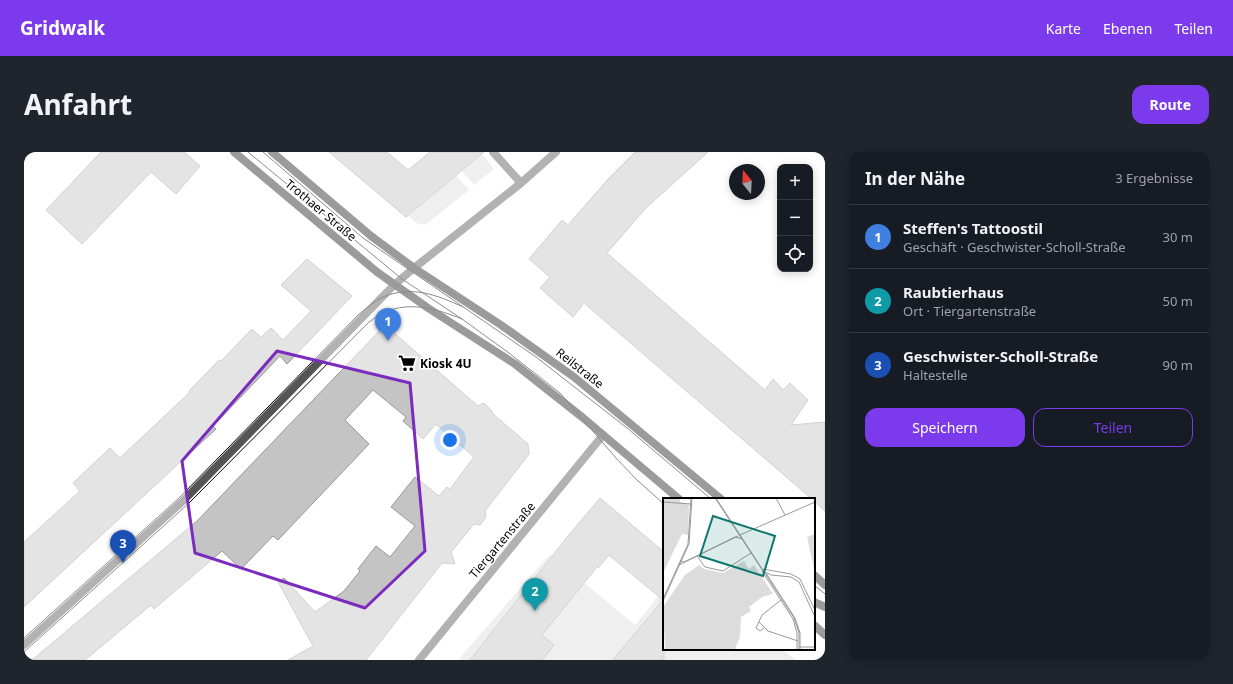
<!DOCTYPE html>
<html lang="de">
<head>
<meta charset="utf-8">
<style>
  :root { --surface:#171b24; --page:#20242c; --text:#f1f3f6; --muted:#9ea1a6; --line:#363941; --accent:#7c3aed }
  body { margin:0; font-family:"Noto Sans",sans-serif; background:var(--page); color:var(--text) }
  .controls { position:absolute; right:12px; top:12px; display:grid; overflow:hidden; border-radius:8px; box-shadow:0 2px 10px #0003 }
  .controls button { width:36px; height:36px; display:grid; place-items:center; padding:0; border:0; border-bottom:1px solid var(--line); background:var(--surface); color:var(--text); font:20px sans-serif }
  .compass { position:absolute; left:705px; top:12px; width:36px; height:36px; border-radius:50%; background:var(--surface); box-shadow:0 2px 10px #0003; rotate:342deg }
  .you { position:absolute; left:426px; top:288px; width:14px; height:14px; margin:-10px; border:3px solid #fff; border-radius:50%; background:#1a73e8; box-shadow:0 0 0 6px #1a73e833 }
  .badge { display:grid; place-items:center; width:26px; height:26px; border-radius:50%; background:var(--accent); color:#fff; font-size:13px; font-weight:700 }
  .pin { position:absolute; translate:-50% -33px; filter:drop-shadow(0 1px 2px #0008) }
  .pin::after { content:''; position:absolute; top:21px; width:14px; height:12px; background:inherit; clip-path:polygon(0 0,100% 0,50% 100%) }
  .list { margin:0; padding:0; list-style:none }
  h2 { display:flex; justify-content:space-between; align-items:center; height:52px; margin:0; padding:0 16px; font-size:17px }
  h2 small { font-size:13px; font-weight:400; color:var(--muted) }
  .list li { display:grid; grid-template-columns:26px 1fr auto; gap:12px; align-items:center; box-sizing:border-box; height:64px; padding:0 16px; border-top:1px solid var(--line) }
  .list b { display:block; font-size:15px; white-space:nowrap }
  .list p { margin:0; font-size:13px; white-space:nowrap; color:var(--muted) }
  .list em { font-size:13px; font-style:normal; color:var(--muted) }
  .actions { display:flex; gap:8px; padding:12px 16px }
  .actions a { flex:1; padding:9px 0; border:1px solid var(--accent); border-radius:12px; text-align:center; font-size:14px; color:var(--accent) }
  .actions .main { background:var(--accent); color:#fff }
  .icon { flex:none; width:22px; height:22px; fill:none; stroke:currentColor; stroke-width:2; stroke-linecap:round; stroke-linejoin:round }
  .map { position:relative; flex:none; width:801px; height:508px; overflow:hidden; border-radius:12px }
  header { display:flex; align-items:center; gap:24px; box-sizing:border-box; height:56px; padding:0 20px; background:var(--accent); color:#fff }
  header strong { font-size:19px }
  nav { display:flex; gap:22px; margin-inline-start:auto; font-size:14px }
  .intro { display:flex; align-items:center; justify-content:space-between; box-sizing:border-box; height:96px; padding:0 24px }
  h1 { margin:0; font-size:28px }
  .button { padding:10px 18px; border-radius:12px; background:var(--accent); color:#fff; font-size:14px; font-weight:700 }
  main { display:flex; gap:24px; padding:0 24px }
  aside { flex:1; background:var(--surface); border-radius:12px; box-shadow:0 2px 10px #0003 }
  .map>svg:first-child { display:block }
  .green { fill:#dcdcdc }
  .building { fill:#c4c4c4; stroke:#999 }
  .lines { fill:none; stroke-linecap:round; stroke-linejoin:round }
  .lane { stroke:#555; stroke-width:8 }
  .street { stroke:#555; stroke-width:8 }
  .secondary { stroke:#222; stroke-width:8 }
  .tram { stroke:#000; stroke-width:1 }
  .marked { fill:none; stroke:#7b2cbf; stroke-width:3; stroke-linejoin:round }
  .labels { text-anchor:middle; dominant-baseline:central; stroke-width:3; stroke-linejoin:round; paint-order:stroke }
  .street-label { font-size:12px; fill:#000; stroke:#fff }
  .poi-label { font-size:12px; font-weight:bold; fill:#000; stroke:#fff; text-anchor:start }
  .inset-road { fill:none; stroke:#999; stroke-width:1 }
  .view { fill:#0f766e; fill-opacity:0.15; stroke:#0f766e; stroke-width:2 }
  .inset-edge { fill:none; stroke:#000; stroke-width:2 }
</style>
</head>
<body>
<header>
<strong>Gridwalk</strong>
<nav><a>Karte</a><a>Ebenen</a><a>Teilen</a></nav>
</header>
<div class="intro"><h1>Anfahrt</h1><a class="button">Route</a></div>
<main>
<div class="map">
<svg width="801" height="508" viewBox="0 0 801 508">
  <rect width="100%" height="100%" fill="#fff"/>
  <path class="green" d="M458 2 470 17 450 33 438 19Z
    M432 24 445 38 401 73 392 71 384 64Z
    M526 402 611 473 640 437V497H758L772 508H434Z"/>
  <path class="building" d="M77 0H160L176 14 152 42 127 20 58 92 22 58Z
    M305 0H363L384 18 406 0H460L382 65Z
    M611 0H684L621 57 583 101 741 238 749 227 759 238 766 231 784 248 767 273 801 270V359L790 349V347H788L560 151 549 165 516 136 526 125 505 107 538 68 544 73 585 26Z
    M283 107 328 144 263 212 256 204 189 274 192 277 0 455V390L56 339 49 331 86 296 96 306 166 240 165 239 195 208 197 209 228 177 237 185 247 176 259 188 287 159 257 133Z
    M361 173 454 254 460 251 467 258 469 262 504 292 505 302 461 359 462 365 456 373 450 372 427 400 431 412 418 411 342 508H264L289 494 254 430 260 426 291 460 320 439 336 419 334 417 352 394 366 405 391 374 367 355 391 325 415 344 423 335 426 337 450 305 412 272 399 287 379 269 382 265 349 238 321 268 345 292 254 388 249 384 217 417 198 399 130 457 127 453 61 508H8L173 369Z
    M576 346 640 400V508H589L639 448 585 403 574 416 573 415 518 483 530 493 518 508H446L544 384Z"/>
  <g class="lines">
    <path class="lane" d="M469 0 497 31
      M370 133 390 116"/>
    <path class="street" d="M390 116 497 31 532 0
      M0 493 160 348 370 133
      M395 508 579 283"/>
    <path class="secondary" d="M210 0 353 120 404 156 491 212 558 265 655 347
      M248 0 347 84 390 116 477 173 550 225 697 347
      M790 423 801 433
      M790 450 801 455
      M790 473 801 483"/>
    <path class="tram" d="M224 0 378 127 438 167 485 201 536 241 592 306 613 328 640 352
      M239 0 339 86 512 205 603 276 687 347
      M790 433 801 442
      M790 477 801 486
      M0 486 155 346 334 163C342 157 350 149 359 145 388 133 413 143 439 155
      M0 500 165 351 345 170C350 167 355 162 361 160 387 149 413 157 438 167"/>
  </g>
  <path d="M0 0H801V508H0ZM253 199 386 231 401 399 341 456 171 401 158 309Z" fill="#fff" fill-opacity=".55" fill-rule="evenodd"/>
  <path class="marked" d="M253 199 386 231 401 399 341 456 171 401 158 309Z"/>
  <defs>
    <g id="supermarket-bare" transform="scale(1.38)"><path d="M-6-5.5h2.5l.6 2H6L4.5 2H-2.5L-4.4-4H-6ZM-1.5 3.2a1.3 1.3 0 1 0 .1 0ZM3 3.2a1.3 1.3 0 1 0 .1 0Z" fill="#000" stroke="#fff" stroke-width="2.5" paint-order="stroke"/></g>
  </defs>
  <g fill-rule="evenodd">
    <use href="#supermarket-bare" x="383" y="211"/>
  </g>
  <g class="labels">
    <g class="street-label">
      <text transform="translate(297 58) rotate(40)">Trothaer Straße</text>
      <text transform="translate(556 216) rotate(38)">Reilstraße</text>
      <text transform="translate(478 388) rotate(-50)">Tiergartenstraße</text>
    </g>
    <g class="poi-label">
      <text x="396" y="211">Kiosk 4U</text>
    </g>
  </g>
  <g transform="translate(639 346)">
    <rect width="152" height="152" fill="#fff"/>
    <path d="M0 0H17V4L26 6 25 37 19 36 0 75ZM152 36V75L144 39ZM81 63 86 71 91 67 110 96 99 99 86 109 88 113 78 119 77 139 72 151 2 152 0 109 22 77 36 67 41 71 60 75Z" fill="#dcdcdc"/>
    <path class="inset-road" d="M52 0 100 73 108 77 128 79 136 84 152 119M53 0 131 120 136 135V152M113 0 122 17M0 4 28 6M77 37 152 4M34 58 42 69 60 73 88 55M17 63 21 64 75 38M16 67 72 39 80 41M100 71 128 76 137 81 152 112M99 73 130 121 134 135V152M103 75 132 120 137 135V152M0 101 25 46 28 0M0 103 26 46 29 0M96 124 105 133 135 143M101 130 97 133 93 130 99 117 118 102M137 149H152"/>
    <path class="view" d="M50 18 112 38 100 78 37 58Z"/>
    <rect width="152" height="152" class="inset-edge"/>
  </g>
</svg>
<div class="controls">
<button>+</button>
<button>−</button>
<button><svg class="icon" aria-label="locate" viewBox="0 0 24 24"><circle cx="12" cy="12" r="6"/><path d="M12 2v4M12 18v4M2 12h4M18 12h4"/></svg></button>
</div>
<svg class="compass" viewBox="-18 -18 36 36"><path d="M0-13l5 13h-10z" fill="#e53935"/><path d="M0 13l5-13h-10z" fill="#9ea1a6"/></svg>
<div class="you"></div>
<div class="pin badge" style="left:364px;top:189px;background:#3f7fe0">1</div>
<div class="pin badge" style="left:511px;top:459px;background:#0f9aa8">2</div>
<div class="pin badge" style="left:99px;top:411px;background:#1a4fb4">3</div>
</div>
<aside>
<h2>In der Nähe<small>3 Ergebnisse</small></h2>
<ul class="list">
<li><span class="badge" style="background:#3f7fe0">1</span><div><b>Steffen's Tattoostil</b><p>Geschäft · Geschwister-Scholl-Straße</p></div><em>30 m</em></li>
<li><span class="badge" style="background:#0f9aa8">2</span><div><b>Raubtierhaus</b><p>Ort · Tiergartenstraße</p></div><em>50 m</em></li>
<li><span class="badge" style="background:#1a4fb4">3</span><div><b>Geschwister-Scholl-Straße</b><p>Haltestelle</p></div><em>90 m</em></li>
</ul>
<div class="actions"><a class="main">Speichern</a><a>Teilen</a></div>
</aside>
</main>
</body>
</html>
